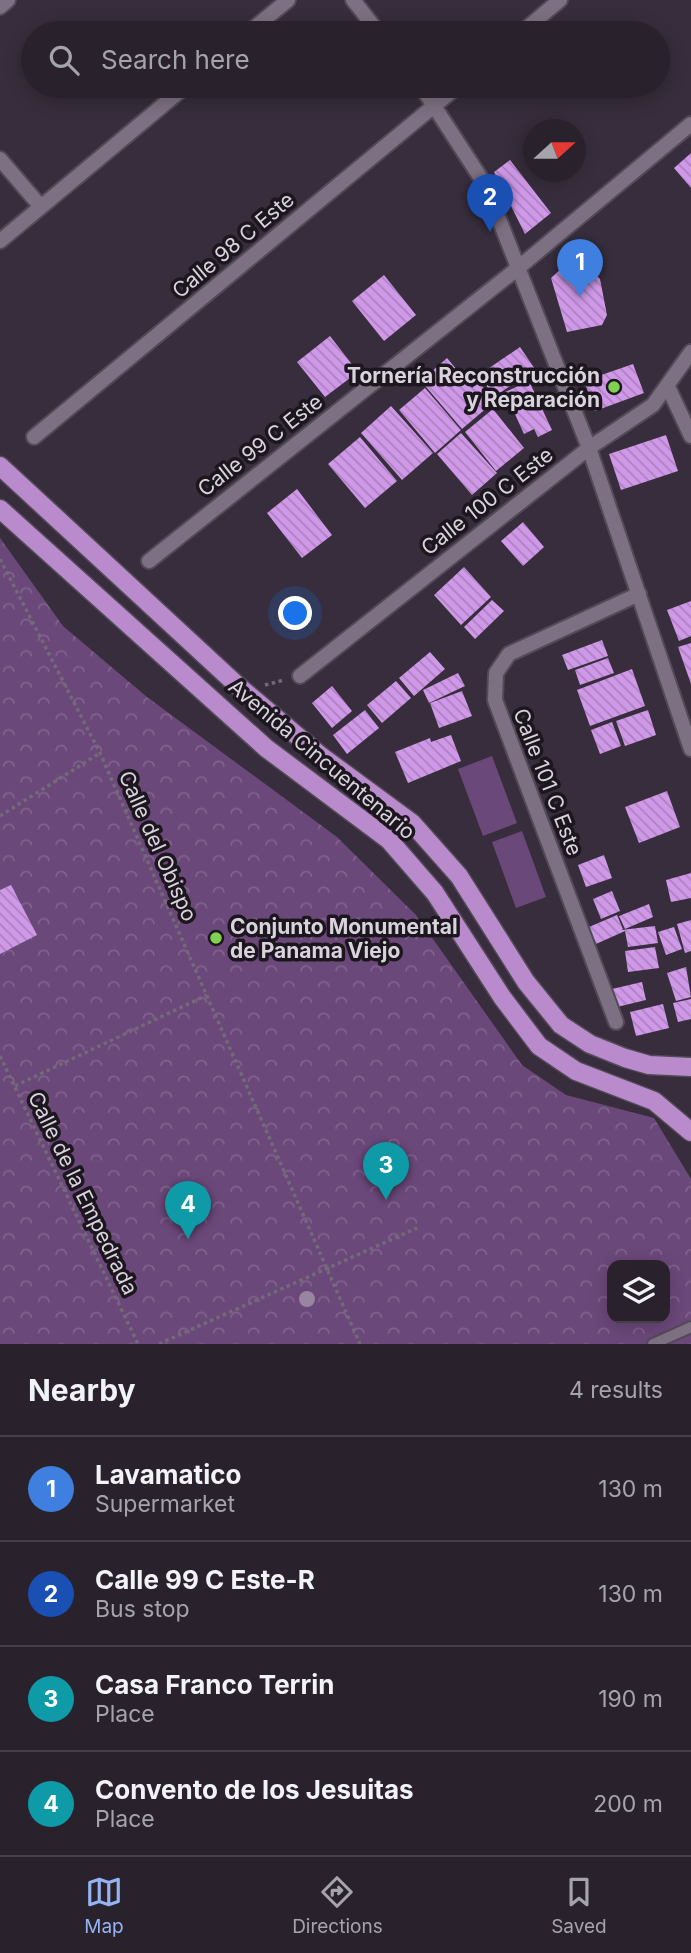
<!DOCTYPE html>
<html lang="en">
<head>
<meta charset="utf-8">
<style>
  :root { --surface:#29222d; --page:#312a35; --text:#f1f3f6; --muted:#a5a4aa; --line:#453f49; --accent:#95b2f1 }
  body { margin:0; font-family:Inter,sans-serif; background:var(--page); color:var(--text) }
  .controls { position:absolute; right:21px; bottom:21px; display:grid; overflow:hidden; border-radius:14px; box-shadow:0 4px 18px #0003 }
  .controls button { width:63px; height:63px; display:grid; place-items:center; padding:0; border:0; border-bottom:2px solid var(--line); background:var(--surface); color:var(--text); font:35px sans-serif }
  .compass { position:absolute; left:523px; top:119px; width:63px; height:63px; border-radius:50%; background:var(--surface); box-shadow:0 4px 18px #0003; rotate:69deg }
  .you { position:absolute; left:296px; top:614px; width:24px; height:24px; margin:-18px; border:5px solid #fff; border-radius:50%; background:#1a73e8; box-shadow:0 0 0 10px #1a73e833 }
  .badge { display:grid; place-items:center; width:46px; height:46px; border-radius:50%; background:var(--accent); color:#fff; font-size:23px; font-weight:700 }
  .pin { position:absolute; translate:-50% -58px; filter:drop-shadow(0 2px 4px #0008) }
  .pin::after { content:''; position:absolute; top:37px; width:24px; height:21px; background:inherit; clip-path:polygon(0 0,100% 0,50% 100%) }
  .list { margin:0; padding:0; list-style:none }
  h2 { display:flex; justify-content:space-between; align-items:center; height:91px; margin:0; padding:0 28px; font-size:30px }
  h2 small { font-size:23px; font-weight:400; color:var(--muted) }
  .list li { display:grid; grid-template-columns:46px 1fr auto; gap:21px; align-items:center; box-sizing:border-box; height:105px; padding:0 28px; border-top:2px solid var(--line) }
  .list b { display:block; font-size:26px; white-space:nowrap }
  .list p { margin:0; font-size:23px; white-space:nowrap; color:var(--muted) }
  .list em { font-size:23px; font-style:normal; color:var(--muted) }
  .icon { flex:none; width:38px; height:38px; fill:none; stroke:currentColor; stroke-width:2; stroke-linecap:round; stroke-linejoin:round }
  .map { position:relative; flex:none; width:691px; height:1344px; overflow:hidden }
  .search { position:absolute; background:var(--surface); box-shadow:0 4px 18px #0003; left:21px; right:21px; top:21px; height:77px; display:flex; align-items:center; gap:18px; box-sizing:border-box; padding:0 24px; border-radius:38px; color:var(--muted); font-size:26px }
  .sheet { height:511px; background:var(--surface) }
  nav { display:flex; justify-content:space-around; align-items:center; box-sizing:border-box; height:98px; border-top:2px solid var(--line); background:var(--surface); font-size:19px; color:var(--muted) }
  nav a { display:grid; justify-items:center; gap:4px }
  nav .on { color:var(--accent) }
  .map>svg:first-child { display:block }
  .green { fill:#6b487a }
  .park { fill:url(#park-crowns); fill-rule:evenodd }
  .building { fill:url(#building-back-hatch) }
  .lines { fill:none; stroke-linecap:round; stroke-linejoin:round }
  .service-casing { stroke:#534a57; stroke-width:14 }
  .minor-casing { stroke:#534a57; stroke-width:18 }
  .tertiary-casing { stroke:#534a57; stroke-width:18 }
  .primary-casing { stroke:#534a57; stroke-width:21 }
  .path { stroke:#736a77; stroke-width:3.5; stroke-dasharray:3.5 3.5; stroke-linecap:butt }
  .service { stroke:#7d7082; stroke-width:10 }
  .minor { stroke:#7d7082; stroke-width:14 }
  .tertiary { stroke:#7d7082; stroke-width:14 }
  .primary { stroke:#b98bcc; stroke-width:18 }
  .tree { fill:#9985a2 }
  .poi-dot { fill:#80d051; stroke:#1c171e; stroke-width:2.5 }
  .labels { text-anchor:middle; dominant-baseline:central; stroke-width:7; stroke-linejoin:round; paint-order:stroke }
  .street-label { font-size:21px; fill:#dad3dd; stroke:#1c171e }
  .poi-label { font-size:21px; font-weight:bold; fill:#dad3dd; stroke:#1c171e; text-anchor:end }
</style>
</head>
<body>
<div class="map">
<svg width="691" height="1344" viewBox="0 0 691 1344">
  <defs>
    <pattern id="park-crowns" width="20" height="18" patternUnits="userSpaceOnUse" patternTransform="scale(1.75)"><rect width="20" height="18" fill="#6b487a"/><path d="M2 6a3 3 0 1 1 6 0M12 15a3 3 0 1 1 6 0" fill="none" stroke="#80628c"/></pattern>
    <pattern id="building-back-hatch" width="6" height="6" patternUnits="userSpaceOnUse" patternTransform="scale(1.75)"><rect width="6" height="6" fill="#d098e8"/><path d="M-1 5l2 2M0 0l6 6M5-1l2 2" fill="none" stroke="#ac82be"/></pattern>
  </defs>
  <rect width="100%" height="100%" fill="#372d3c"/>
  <path class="green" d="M492 756 517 823 483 836 458 769Z
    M522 831 546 897 516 908 492 842Z"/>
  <path class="park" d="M0 538 63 626 147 697 337 837 416 915 522 1065 566 1095 654 1118 691 1179V1344H0ZM612 1265H665V1318H612Z"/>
  <path class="building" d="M691 153V188L674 168Z
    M510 160 551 213 525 234 494 172Z
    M576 255 600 279 607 315 602 325 567 332 551 278Z
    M384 275 416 315 384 341 352 301Z
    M330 336 358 372 325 397 297 362Z
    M520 347 535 369 494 397 479 375Z
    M447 358 472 388 479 382 495 401 462 429 421 381Z
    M633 364 644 393 595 411 584 381Z
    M529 381 552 430 538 437 534 429 524 434 505 392Z
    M425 388 461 430 435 453 399 410Z
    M391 406 433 453 402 480 361 433Z
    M493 409 524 448 496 471 465 432Z
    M461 433 497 473 472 495 437 454Z
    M666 435 678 471 621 490 609 454Z
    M360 437 397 481 365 508 328 464Z
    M297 489 332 535 302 558 267 513Z
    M523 522 544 547 523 566 501 541Z
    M464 567 491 597 461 625 434 595Z
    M492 600 504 611 475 639 464 627Z
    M691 601V636L679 641 667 610Z
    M602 640 608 656 568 670 562 655Z
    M691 643V684L678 647Z
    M430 652 445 669 414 696 399 678Z
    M608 658 614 673 580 685 575 670Z
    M632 669 645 706 590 726 577 690Z
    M458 673 465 686 429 703 423 690Z
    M396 681 411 698 382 723 367 705Z
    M332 686 352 711 332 728 312 703Z
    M462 691 472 716 439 728 430 703Z
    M365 710 379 728 347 754 333 735Z
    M648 710 656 735 625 746 616 721Z
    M612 722 621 746 600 754 591 730Z
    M451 735 461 761 408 783 395 752 430 738 431 742Z
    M667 791 680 827 639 843 625 807Z
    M604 855 612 878 586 887 578 865Z
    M691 873V898L671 902 666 880Z
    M11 885 37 935 0 954V890Z
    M612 891 620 911 601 919 593 899Z
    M649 904 653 917 625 929 619 916Z
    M617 915 623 929 621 930 655 926 658 943 628 947 625 931 596 944 589 927Z
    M691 920V951L685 953 677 924Z
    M674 927 682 949 666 955 658 932Z
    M655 947 659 968 628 972 625 951Z
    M686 967 691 997 676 1001 667 973Z
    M642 982 646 1000 617 1007 612 989Z
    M691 999V1019L678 1022 673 1003Z
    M663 1004 669 1028 636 1036 630 1012Z"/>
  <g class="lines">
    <g class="service-casing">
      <path id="service" d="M653 1344 691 1327"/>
    </g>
    <g class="minor-casing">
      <path id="minor" d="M0 7 8 0
        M248 33 288 0
        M521 33 560 0
        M0 159 41 207
        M0 241 186 86
        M668 387 691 436
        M34 437 458 86
        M149 561 518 268 691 124
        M300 676 589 448 653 405 691 352
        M616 1022 495 700 496 673 509 654 639 594"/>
    </g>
    <g class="tertiary-casing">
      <path id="tertiary" d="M353 0 379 33
        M421 86 486 186 589 448 691 749"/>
    </g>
    <g class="primary-casing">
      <path id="primary" d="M0 466 237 685 321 756 412 823 459 876 526 982 561 1025 590 1044 625 1058 649 1065 691 1067
        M0 509 266 748 389 840 435 893 502 997 539 1046 576 1071 654 1101 691 1132"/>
    </g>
    <path class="path" d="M0 559 100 753 360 1344
      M265 685 284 680
      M0 816 100 753
      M0 1056 138 1344
      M15 1086 207 995
      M159 1344 417 1228"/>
    <use href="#service" class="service"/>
    <use href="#minor" class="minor"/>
    <use href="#tertiary" class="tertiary"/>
    <use href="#primary" class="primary"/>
  </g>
  <circle class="tree" cx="307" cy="1299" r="8"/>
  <g class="poi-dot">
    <circle cx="614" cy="387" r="7"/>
    <circle cx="216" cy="938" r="7"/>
  </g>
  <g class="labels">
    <g class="street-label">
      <text transform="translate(233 245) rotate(-40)">Calle 98 C Este</text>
      <text transform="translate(260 445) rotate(-38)">Calle 99 C Este</text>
      <text transform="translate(487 501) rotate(-38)">Calle 100 C Este</text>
      <text transform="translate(322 759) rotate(40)">Avenida Cincuentenario</text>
      <text transform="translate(548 782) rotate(69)">Calle 101 C Este</text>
      <text transform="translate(158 846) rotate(66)">Calle del Obispo</text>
      <text transform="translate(83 1193) rotate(64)">Calle de la Empedrada</text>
    </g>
    <g class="poi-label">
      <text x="600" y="375">Tornería Reconstrucción<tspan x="600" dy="24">y Reparación</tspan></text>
      <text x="230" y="926" text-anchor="start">Conjunto Monumental<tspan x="230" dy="24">de Panama Viejo</tspan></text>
    </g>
  </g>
</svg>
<div class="controls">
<button><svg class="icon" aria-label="layers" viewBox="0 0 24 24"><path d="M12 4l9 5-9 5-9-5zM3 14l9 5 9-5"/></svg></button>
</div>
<svg class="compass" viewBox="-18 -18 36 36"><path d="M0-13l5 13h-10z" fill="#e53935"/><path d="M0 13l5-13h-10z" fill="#a5a4aa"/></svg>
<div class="you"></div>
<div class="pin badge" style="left:580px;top:297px;background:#3f7fe0">1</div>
<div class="pin badge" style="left:490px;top:232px;background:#1a4fb4">2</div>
<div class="pin badge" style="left:386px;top:1200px;background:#0f9aa8">3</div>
<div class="pin badge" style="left:188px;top:1239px;background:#0f9aa8">4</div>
<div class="search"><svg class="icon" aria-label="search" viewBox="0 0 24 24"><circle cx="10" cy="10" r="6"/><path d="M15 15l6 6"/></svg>Search here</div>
</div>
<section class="sheet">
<h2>Nearby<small>4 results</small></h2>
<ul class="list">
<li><span class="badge" style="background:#3f7fe0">1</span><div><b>Lavamatico</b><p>Supermarket</p></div><em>130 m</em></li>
<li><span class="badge" style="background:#1a4fb4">2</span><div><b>Calle 99 C Este-R</b><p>Bus stop</p></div><em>130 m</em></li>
<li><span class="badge" style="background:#0f9aa8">3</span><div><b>Casa Franco Terrin</b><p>Place</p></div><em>190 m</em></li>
<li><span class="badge" style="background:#0f9aa8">4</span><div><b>Convento de los Jesuitas</b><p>Place</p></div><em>200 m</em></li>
</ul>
</section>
<nav>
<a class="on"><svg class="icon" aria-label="map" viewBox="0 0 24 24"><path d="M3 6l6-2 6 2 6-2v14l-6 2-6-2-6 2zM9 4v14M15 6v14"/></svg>Map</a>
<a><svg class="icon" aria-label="directions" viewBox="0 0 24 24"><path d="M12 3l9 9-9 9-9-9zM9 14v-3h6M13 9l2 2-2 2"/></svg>Directions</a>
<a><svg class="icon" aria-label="saved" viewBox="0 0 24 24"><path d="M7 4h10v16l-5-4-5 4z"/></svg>Saved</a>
</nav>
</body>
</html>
